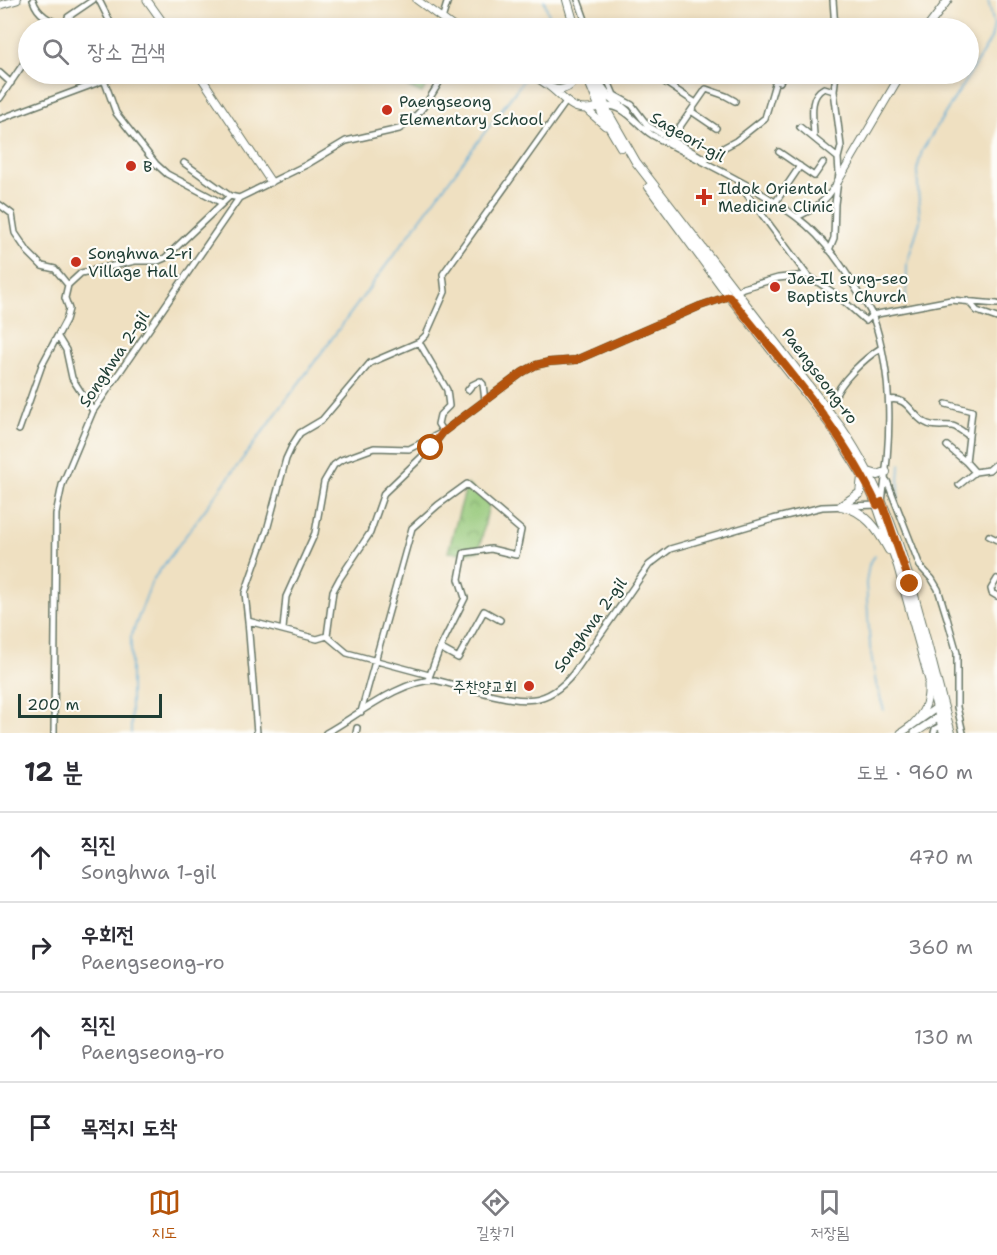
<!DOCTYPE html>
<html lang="ko">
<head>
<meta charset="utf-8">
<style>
  :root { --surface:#fff; --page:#f2f2f3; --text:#2b2b33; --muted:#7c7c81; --line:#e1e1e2; --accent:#b45309 }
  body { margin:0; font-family:"Shantell Sans","Poor Story",sans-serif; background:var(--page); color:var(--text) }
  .scale { position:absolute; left:18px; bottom:15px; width:144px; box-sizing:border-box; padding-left:6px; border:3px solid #1f3d34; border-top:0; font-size:16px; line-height:21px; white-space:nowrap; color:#1f3d34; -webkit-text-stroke:4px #fdfcf7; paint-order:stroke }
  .stop { position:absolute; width:18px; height:18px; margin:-14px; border:4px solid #b45309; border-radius:50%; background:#fff }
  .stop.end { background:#b45309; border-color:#fff; box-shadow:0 2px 6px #0008 }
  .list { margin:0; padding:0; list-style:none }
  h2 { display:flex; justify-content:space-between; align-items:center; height:78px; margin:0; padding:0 24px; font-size:26px }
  h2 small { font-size:20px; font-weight:400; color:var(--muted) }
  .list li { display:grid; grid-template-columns:39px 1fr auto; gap:18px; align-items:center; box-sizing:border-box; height:90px; padding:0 24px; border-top:2px solid var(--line) }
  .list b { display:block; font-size:22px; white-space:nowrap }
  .list p { margin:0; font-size:20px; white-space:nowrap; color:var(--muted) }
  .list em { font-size:20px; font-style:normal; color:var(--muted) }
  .icon { flex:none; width:33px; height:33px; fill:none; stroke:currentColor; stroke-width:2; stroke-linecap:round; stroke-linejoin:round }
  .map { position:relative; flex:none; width:997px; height:733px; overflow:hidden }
  .search { position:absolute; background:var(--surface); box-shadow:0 3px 9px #0003; left:18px; right:18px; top:18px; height:66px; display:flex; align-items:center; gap:15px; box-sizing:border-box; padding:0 21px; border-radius:33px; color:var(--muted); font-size:22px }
  .sheet { height:438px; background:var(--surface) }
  nav { display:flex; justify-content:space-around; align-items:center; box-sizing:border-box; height:84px; border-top:2px solid var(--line); background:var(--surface); font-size:16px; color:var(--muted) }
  nav a { display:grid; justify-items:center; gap:3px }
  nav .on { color:var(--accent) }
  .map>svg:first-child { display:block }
  .grass { fill:#95c879; stroke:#5a8256; stroke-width:1.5 }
  .park { fill:url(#park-crowns); stroke:#5a8256; stroke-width:1.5 }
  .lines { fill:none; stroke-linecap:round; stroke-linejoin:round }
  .stream { stroke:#5babd6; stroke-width:1.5 }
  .street-casing { stroke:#687665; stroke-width:8 }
  .secondary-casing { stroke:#687665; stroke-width:9 }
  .primary-casing { stroke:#687665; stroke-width:10 }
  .street { stroke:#fff; stroke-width:5 }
  .secondary { stroke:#fff; stroke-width:7 }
  .primary { stroke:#fff; stroke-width:8 }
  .route { stroke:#b45309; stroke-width:8 }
  .poi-dot { fill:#c8321e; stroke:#fdfcf7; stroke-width:2 }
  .labels { text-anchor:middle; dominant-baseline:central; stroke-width:4.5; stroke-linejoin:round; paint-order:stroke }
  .poi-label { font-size:16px; fill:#1f3d34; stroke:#fdfcf7; text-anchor:start }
  .street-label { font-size:16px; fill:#1f3d34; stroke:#fdfcf7 }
</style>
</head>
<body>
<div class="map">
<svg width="997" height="733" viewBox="0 0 997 733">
  <defs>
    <pattern id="park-crowns" width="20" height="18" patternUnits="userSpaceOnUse" patternTransform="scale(1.5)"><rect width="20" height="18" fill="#95c879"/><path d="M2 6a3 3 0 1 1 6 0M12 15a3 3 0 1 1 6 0" fill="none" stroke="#79a464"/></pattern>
  </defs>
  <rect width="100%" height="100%" fill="#fdfcf7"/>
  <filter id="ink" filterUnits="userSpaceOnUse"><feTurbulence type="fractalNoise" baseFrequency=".0167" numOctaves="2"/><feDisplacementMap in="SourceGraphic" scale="12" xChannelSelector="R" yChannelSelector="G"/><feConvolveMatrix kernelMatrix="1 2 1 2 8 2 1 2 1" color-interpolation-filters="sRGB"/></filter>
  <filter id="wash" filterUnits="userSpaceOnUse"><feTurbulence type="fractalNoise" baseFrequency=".008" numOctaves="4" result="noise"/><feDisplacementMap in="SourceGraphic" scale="24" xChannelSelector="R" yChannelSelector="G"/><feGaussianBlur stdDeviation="1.35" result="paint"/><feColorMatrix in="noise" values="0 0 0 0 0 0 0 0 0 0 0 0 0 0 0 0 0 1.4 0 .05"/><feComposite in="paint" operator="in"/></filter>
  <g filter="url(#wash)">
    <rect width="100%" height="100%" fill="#efe0c1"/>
    <path class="grass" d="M394 74H432L422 93 391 79Z"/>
    <path class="park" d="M467 484 489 504 479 551 464 553 448 552Z"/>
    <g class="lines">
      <path class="stream" d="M544 0 553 28
        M906 302 907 263 920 221 917 170 922 151 991 39 994 25 988 0
        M898 501 900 464
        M875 556 869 564 866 583 870 647 876 684 884 710
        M131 733V637L152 581 528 74"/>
    </g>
  </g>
  <g filter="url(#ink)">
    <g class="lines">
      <g class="street-casing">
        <path id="street" d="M33 0C38 17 54 22 68 28
          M99 0 113 28
          M578 0 588 28
          M833 0 835 28
          M442 19 448 0
          M66 28 68 17 93 0
          M0 73 11 83
          M102 74 116 113 156 164 167 174 222 203
          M605 74 614 95 632 105 648 126 705 159
          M660 79 696 103
          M776 80 780 82 783 74
          M666 83 673 74
          M0 98 28 57
          M691 111 716 128
          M0 119 121 74
          M800 127 838 158
          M814 137C814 120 807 97 824 88L834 91
          M673 141 679 128 706 89 726 96 735 101
          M779 152 814 176 823 163
          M704 161 712 154 736 141 765 118 776 80 758 74
          M184 163 230 196
          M740 185 807 275
          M775 203 800 166
          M0 205 12 214 15 233 28 252 42 266 55 269 68 285
          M797 217C814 209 827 201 836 184
          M829 250 834 238 835 204 839 173 838 158 841 146 834 91 836 74
          M968 301 977 311 997 318
          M58 337 66 350 72 378 93 411
          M468 390 472 385 480 381 483 384 485 401
          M834 400C839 382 865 358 881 348
          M889 400C907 396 911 414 924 422 933 428 943 425 952 426 958 427 964 433 969 436L966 462 975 472 989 470 997 463
          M946 404 972 411 969 436
          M19 430 42 365 66 320 69 309 65 298 68 285 81 273 135 261H158L165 258 230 196 239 198
          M947 446 966 462
          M887 481 920 566 932 579 938 589 947 618 957 653V707L963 733
          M959 485 975 472
          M989 536 997 540
          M997 579 991 589 992 593 997 596
          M248 621 245 593 267 530 286 459 293 444 300 433 322 420 370 363 419 342 426 335 445 292 443 274 565 103
          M283 629 286 597 315 533 324 482 334 465 341 460 374 448 409 449 443 432 438 424 440 415 449 406 447 390 419 342
          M327 636 347 653 429 675
          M440 648 458 658 484 611 500 620
          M361 712 412 528 438 505 467 484 521 530 516 555 491 549 464 553 459 579 465 598 440 648 428 680
          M54 733 56 514 62 485 93 411 239 198 306 165 346 141 399 129C421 116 432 95 444 74
          M257 733 248 621 317 639 327 636 333 591 340 578 370 533 384 493 431 448 443 432 523 372 536 365 549 362 576 360 700 306 729 296 743 288 778 278 807 275 837 295 866 321 872 315 951 300 997 304
          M326 733C357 716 400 680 435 680 452 684 468 689 485 693 523 702 546 707 573 674L649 565 670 549 773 519 822 507 877 505 882 502C891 440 894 377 873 317 869 306 859 295 854 286 839 260 820 234 795 216 752 184 700 161 652 135 635 124 627 105 604 106
          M356 733 357 728
          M934 733 935 729 939 727"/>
      </g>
      <g class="secondary-casing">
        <path id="secondary" d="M147 0 167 28
          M417 0 455 28
          M0 5 17 0
          M927 28 948 0
          M199 74 271 182
          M531 74C537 78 544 82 550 87 569 102 572 114 599 107
          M552 88C565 93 573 85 578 74
          M587 110 605 126
          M837 183 901 74
          M912 725C924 713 929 702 928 685
          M901 733 939 706
          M915 733 942 715"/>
      </g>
      <g class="primary-casing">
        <path id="primary" d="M567 0 575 28
          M586 74 604 118 621 147
          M593 74 608 113 636 162 842 429C904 519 921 630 951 733
          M601 87 607 95 627 112
          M649 187 729 296 832 427 866 481 877 505 898 566 944 733
          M868 472 878 475 886 472
          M841 506C865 510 878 530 889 550
          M841 506 860 493 862 477"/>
      </g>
      <use href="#street" class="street"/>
      <use href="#secondary" class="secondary"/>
      <use href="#primary" class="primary"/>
    </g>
  </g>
  <g class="lines" filter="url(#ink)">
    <path class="route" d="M431 448 443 432 523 372 536 365 549 362 576 360 700 306 729 296C782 363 841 427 877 505L882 502 910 584"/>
  </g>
  <g class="poi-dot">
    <circle cx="387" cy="110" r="6"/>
    <circle cx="131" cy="166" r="6"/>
    <path d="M701 188h6v6h6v6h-6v6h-6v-6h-6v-6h6z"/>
    <circle cx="76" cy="262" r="6"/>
    <circle cx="775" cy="287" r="6"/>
    <circle cx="529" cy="686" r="6"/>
  </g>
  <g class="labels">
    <g class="poi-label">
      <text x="399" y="101">Paengseong<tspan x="399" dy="18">Elementary School</tspan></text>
      <text x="143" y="166">B</text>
      <text x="718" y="188">Ildok Oriental<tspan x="718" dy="18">Medicine Clinic</tspan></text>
      <text x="88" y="253">Songhwa 2-ri<tspan x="88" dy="18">Village Hall</tspan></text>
      <text x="787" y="278">Jae-Il sung-seo<tspan x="787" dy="18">Baptists Church</tspan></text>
      <text x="517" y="686" text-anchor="end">주찬양교회</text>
    </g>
    <g class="street-label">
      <text transform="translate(688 137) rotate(30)">Sageori-gil</text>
      <text transform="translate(114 359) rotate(-56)">Songhwa 2-gil</text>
      <text transform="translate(820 376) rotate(53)">Paengseong-ro</text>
      <text transform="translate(590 625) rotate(-54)">Songhwa 2-gil</text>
    </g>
  </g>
</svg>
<div class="scale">200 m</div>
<div class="stop" style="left:431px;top:448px"></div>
<div class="stop end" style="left:910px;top:584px"></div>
<div class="search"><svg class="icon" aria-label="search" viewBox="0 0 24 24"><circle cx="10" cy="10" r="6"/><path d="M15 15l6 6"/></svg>장소 검색</div>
</div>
<section class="sheet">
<h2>12 분<small>도보 · 960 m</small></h2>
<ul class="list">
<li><svg class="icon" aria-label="ahead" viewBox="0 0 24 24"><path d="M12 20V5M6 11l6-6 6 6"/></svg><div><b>직진</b><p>Songhwa 1-gil</p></div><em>470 m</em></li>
<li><svg class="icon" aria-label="right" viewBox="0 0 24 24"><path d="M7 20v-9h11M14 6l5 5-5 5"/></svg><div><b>우회전</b><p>Paengseong-ro</p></div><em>360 m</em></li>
<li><svg class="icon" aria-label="ahead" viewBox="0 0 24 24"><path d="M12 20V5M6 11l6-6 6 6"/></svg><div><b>직진</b><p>Paengseong-ro</p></div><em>130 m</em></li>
<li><svg class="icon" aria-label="arrive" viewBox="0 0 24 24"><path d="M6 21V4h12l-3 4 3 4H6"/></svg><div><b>목적지 도착</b></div></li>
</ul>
</section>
<nav>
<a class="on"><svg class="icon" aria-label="map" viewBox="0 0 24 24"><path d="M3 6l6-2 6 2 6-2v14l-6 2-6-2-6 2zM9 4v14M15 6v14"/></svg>지도</a>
<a><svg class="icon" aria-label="directions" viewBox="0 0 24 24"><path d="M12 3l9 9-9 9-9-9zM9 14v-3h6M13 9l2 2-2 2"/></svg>길찾기</a>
<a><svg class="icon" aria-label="saved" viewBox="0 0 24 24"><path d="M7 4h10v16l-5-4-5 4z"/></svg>저장됨</a>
</nav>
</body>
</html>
